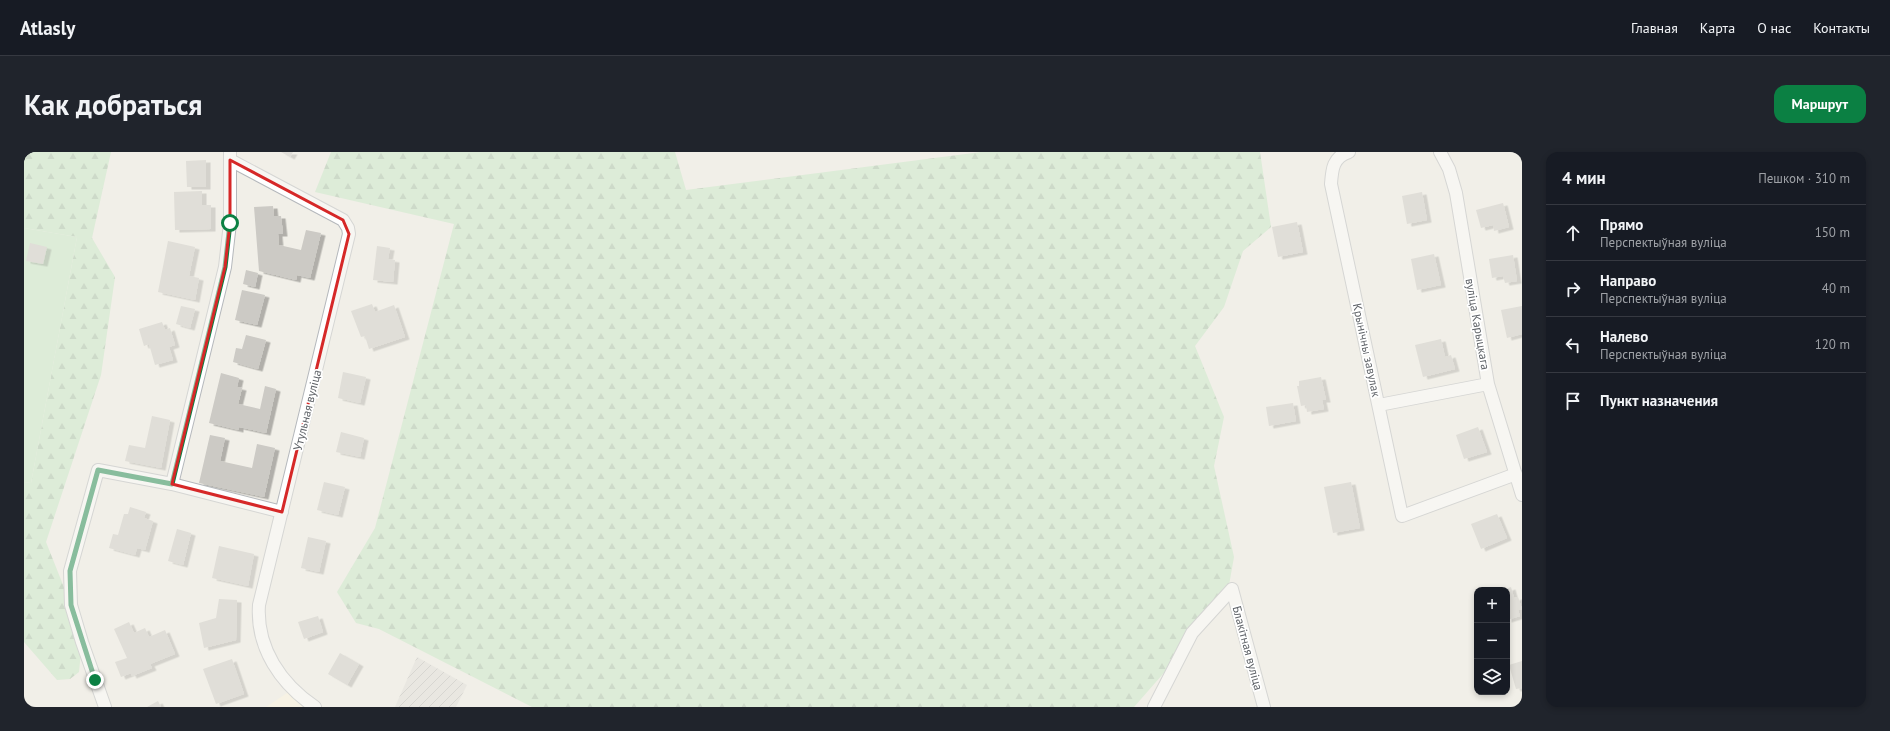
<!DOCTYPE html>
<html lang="ru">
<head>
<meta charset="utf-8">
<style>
  :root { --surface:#171b24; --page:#20242c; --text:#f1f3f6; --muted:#9ea1a6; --line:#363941; --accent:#0b8043 }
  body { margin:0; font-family:"PT Sans",sans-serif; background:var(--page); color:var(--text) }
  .controls { position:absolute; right:12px; bottom:12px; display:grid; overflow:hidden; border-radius:8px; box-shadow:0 2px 6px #0003 }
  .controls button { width:36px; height:36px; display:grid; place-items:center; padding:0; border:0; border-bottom:1px solid var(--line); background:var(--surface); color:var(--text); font:20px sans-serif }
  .stop { position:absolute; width:12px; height:12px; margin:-9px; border:3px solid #0b8043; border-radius:50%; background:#fff }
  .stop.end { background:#0b8043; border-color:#fff; box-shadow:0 1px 4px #0008 }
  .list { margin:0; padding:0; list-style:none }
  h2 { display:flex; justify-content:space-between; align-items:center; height:52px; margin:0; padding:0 16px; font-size:17px }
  h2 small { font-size:13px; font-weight:400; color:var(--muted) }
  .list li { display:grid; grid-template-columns:26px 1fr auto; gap:12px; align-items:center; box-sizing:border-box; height:56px; padding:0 16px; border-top:1px solid var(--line) }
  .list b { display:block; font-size:15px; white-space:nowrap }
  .list p { margin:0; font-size:13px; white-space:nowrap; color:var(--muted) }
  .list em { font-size:13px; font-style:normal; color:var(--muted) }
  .icon { flex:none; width:22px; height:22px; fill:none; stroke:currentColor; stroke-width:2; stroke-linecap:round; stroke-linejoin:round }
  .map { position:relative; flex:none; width:1498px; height:555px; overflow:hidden; border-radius:12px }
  header { display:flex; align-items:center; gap:24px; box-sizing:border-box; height:56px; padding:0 20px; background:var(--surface); border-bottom:1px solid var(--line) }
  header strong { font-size:19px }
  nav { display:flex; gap:22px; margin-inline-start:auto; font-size:14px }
  .intro { display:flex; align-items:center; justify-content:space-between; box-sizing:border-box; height:96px; padding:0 24px }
  h1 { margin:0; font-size:28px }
  .button { padding:10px 18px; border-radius:12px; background:var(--accent); color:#fff; font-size:14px; font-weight:700 }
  main { display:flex; gap:24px; padding:0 24px }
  aside { flex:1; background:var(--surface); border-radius:12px; box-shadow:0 2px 6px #0003 }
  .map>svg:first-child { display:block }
  .commercial { fill:#fef7e0 }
  .industrial { fill:url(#industrial-furrows) }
  .forest { fill:url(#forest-firs) }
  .garden { fill:#c5e8c5 }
  .building { fill:#cccac5; filter:url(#shadow) }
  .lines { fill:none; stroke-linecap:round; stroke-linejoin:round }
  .minor-casing { stroke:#b5b8bc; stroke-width:14 }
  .minor { stroke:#fff; stroke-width:12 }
  .route { stroke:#0b8043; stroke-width:5 }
  .marked { fill:none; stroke:#d62828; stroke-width:3; stroke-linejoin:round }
  .labels { text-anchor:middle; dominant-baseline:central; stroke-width:3.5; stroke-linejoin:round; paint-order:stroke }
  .street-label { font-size:12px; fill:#5f6368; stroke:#fff }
</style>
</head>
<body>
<header>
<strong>Atlasly</strong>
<nav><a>Главная</a><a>Карта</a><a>О нас</a><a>Контакты</a></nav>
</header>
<div class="intro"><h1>Как добраться</h1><a class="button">Маршрут</a></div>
<main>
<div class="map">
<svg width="1498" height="555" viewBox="0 0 1498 555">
  <defs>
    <pattern id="industrial-furrows" width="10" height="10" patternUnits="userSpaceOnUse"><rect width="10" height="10" fill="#e0deda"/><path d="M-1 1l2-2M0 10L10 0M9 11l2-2" fill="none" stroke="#b9b8b5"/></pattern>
    <pattern id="forest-firs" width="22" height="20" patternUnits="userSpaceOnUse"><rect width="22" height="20" fill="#c5e8c5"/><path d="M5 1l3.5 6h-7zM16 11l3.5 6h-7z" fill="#a3c0a4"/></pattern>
    <filter id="shadow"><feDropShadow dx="4.5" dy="2.5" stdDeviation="0" flood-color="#0004"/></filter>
  </defs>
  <rect width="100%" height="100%" fill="#f1efe8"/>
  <path class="commercial" d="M266 539 286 555H242Z"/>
  <path class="industrial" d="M393 505 443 533 432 555H371Z"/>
  <path class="forest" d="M0 0H87L68 86 91 125 77 223 22 390 47 453 58 490 55 520 46 527 33 528 0 490V330L7 331 53 85 0 76Z
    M307 0H651L662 38 957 0H1236L1247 75 1219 99 1200 155 1171 194 1200 265 1190 314 1210 405 1202 450 1110 555H508L355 477 332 471 313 440 351 376 430 72 291 40Z"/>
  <path class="garden" d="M0 76 53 85 7 331 0 330Z"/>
  <path class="building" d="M257 0H269L266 5Z
    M182 8V35H163L162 9Z
    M178 39V53H187V77L151 78 150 40Z
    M1398 40 1403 68 1383 72 1378 44Z
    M1479 51 1485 75 1470 79 1469 73 1457 76 1452 58Z
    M249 54 250 64H257L259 82H254L255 93 277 98 282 78 297 81 286 126 273 123 272 128 235 119 230 55Z
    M1273 70 1279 100 1254 105 1248 75Z
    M144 89 171 95 165 124 175 126 171 148 134 140Z
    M6 91 23 95 19 112 2 109Z
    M353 94 366 96 364 107 371 108 369 130 349 128Z
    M1410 102 1417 133 1393 138 1387 107Z
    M1489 103 1493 129 1481 131 1479 124 1468 126 1465 107Z
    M222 118 234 121 231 135 219 132Z
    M218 138 241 143 233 173 211 168Z
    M348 152 351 160 370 153 381 185 345 197 341 184 337 185 327 159Z
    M157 154 171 157 166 176 152 172Z
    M1498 154V182L1483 186 1477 158Z
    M138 170 141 178 146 176 151 193 145 195 149 208 131 213 125 192 120 194 115 177Z
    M222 183 242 188 234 217 209 210 212 196 218 197Z
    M1417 187 1421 205 1427 203 1431 217 1399 225 1391 193Z
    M319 220 342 225 336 251 314 246Z
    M197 221 215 226 213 235 218 236 214 252 236 257 241 234 252 237 242 281 215 275V278L185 271Z
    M1297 225 1302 248H1298L1300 257 1283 260 1282 253 1277 254 1273 234H1275V229Z
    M1269 251 1272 269 1245 274 1242 255Z
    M128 264 146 268 137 316 101 309 105 293 121 296Z
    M1454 275 1463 300 1440 307 1432 283Z
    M317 280 340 286 336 305 312 300Z
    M186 283 201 286 196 309 228 316 233 292 251 296 240 345 175 331Z
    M300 330 321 335 314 363 293 358Z
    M1327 330 1336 376 1309 381 1300 335Z
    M106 355 122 360 120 366 129 369 121 398 113 396 111 403 85 396 89 382 94 383 100 362H104Z
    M1473 362 1483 386 1457 397 1447 372Z
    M153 377 167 381 159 413 144 409Z
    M284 385 302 389 295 420 277 416Z
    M195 394 230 402 224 434 188 426Z
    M1487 435 1490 446 1494 445 1498 457 1494 458 1496 464 1483 468V438H1479Z
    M195 447 213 448 212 488 180 496 175 471 192 466Z
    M294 464 299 480 280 487 274 470Z
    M105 470 110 481 121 476 125 485 141 478 151 502 126 512 128 516 108 524 107 521 97 525 91 510 103 506 90 477Z
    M316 501 335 512 323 533 304 522Z
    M208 507 220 542 192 552 179 517Z
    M1498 509V536L1492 537 1485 513Z
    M134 549 137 555H123Z"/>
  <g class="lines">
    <g class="minor-casing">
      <path id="minor" d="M1325 0C1309 5 1308 17 1307 32L1378 364 1492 322
        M1416 0 1425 17 1432 41 1464 232 1498 343
        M206 8 319 68 324 76 325 82 235 453C232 496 257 532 291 555
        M1355 253 1464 232
        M148 332 258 360
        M1208 437 1240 555
        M81 555 58 490 47 453 46 419 74 318 148 332 201 115 206 71V0
        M1130 555 1168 481 1208 437"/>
    </g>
    <use href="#minor" class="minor"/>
  </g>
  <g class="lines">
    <path class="route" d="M71 528 47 453 46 419 74 318 148 332 201 115 206 71"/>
  </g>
  <path d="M0 0H1498V555H0ZM206 8 319 68 325 82 258 360 148 332 201 115 206 71Z" fill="#f1efe8" fill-opacity=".55" fill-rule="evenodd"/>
  <path class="marked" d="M206 8 319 68 325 82 258 360 148 332 201 115 206 71Z"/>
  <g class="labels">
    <g class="street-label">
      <text transform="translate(1454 172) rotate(80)">вуліца Карыцкага</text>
      <text transform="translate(1343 198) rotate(78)">Крынічны завулак</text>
      <text transform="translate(283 258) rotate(-76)">Утульная вуліца</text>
      <text transform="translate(1224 496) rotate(75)">Блакітная вуліца</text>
    </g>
  </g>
</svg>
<div class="controls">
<button>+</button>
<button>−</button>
<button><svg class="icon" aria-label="layers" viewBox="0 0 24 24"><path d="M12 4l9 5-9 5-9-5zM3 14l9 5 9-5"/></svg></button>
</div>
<div class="stop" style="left:206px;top:71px"></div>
<div class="stop end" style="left:71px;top:528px"></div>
</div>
<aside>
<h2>4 мин<small>Пешком · 310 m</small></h2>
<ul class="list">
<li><svg class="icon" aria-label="ahead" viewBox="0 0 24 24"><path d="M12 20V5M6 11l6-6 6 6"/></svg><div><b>Прямо</b><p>Перспектыўная вуліца</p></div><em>150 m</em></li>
<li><svg class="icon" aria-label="right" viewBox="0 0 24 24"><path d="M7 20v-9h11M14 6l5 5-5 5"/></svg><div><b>Направо</b><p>Перспектыўная вуліца</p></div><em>40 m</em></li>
<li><svg class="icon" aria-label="left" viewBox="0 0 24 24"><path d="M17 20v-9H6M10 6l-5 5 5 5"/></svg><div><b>Налево</b><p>Перспектыўная вуліца</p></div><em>120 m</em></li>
<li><svg class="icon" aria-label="arrive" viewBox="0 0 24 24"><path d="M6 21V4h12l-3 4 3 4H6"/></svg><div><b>Пункт назначения</b></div></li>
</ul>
</aside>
</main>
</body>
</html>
